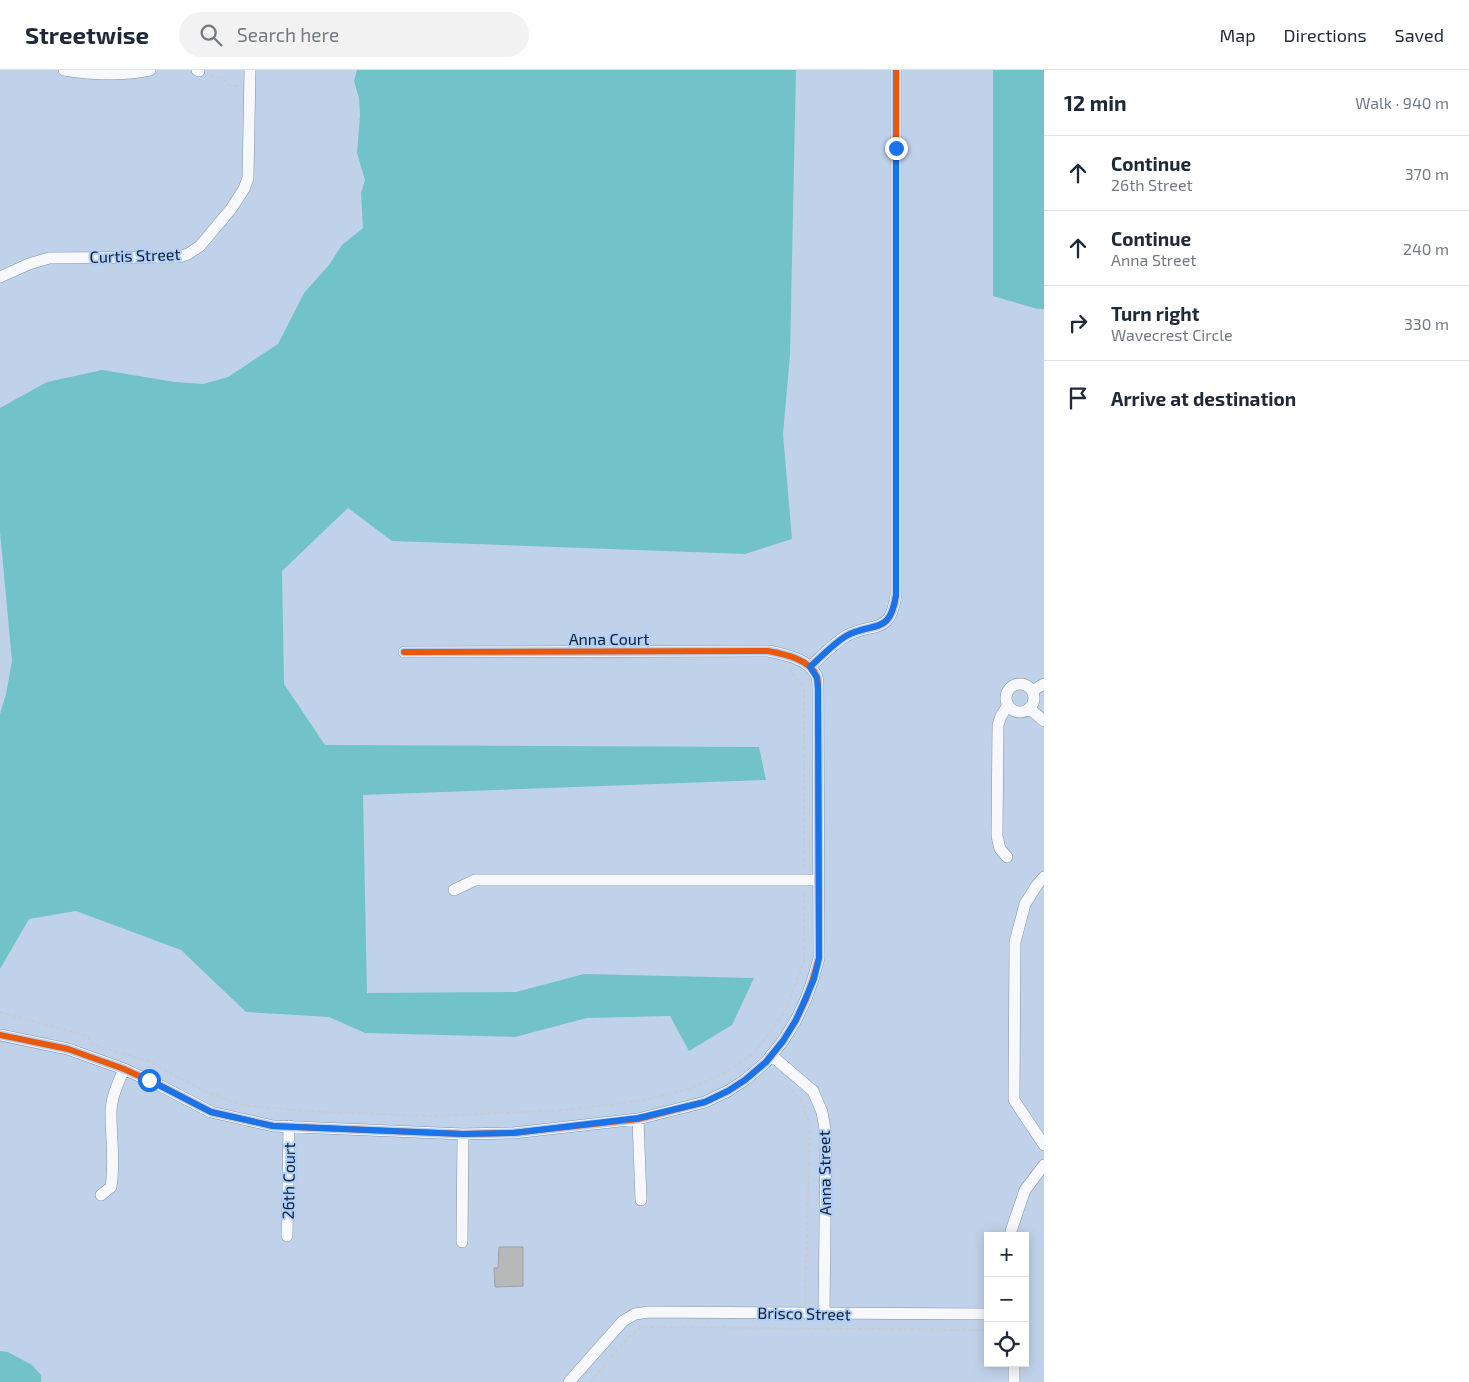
<!DOCTYPE html>
<html lang="en">
<head>
<meta charset="utf-8">
<style>
  :root { --surface:#fff; --page:#f2f2f3; --text:#1f2937; --muted:#747a83; --line:#e0e1e3 }
  body { margin:0; font-family:"Exo 2",sans-serif; background:var(--page); color:var(--text) }
  .controls { position:absolute; right:15px; bottom:15px; display:grid; overflow:hidden; border-radius:0px; box-shadow:0 2px 12px #0003 }
  .controls button { width:45px; height:45px; display:grid; place-items:center; padding:0; border:0; border-bottom:1px solid var(--line); background:var(--surface); color:var(--text); font:25px sans-serif }
  .stop { position:absolute; width:15px; height:15px; margin:-11px; border:4px solid #1a73e8; border-radius:50%; background:#fff }
  .stop.end { background:#1a73e8; border-color:#fff; box-shadow:0 1px 5px #0008 }
  .list { margin:0; padding:0; list-style:none }
  h2 { display:flex; justify-content:space-between; align-items:center; height:65px; margin:0; padding:0 20px; font-size:21px }
  h2 small { font-size:16px; font-weight:400; color:var(--muted) }
  .list li { display:grid; grid-template-columns:32px 1fr auto; gap:15px; align-items:center; box-sizing:border-box; height:75px; padding:0 20px; border-top:1px solid var(--line) }
  .list b { display:block; font-size:19px; white-space:nowrap }
  .list p { margin:0; font-size:16px; white-space:nowrap; color:var(--muted) }
  .list em { font-size:16px; font-style:normal; color:var(--muted) }
  .icon { flex:none; width:28px; height:28px; fill:none; stroke:currentColor; stroke-width:2; stroke-linecap:round; stroke-linejoin:round }
  .map { position:relative; flex:none; width:1044px; height:1312px; overflow:hidden }
  header { display:flex; align-items:center; gap:30px; box-sizing:border-box; height:70px; padding:0 25px; background:var(--surface); border-bottom:1px solid var(--line) }
  header strong { font-size:24px }
  nav { display:flex; gap:28px; margin-inline-start:auto; font-size:18px }
  .search { width:350px; height:45px; background:var(--page); display:flex; align-items:center; gap:12px; box-sizing:border-box; padding:0 18px; border-radius:28px; color:var(--muted); font-size:19px }
  main { display:flex }
  aside { flex:1; background:var(--surface) }
  .map>svg:first-child { display:block }
  .water { fill:#72c2ca }
  .building { fill:#b6b8ba; stroke:#9c9ea1 }
  .lines { fill:none; stroke-linecap:round; stroke-linejoin:round }
  .minor-casing { stroke:#8391a3; stroke-width:12 }
  .path { stroke:#c7ccd4; stroke-width:2; stroke-dasharray:4 2.5; stroke-linecap:butt }
  .minor { stroke:#f6f8fc; stroke-width:11 }
  .cycleway-casing { stroke:#afcffb; stroke-width:9 }
  .cycleway { stroke:#e8590c; stroke-width:6 }
  .route { stroke:#1a73e8; stroke-width:6 }
  .labels { text-anchor:middle; dominant-baseline:central; stroke-width:4; stroke-linejoin:round; paint-order:stroke }
  .street-label { font-size:16px; fill:#131f2f; stroke:#afcffb }
</style>
</head>
<body>
<header>
<strong>Streetwise</strong>
<div class="search"><svg class="icon" aria-label="search" viewBox="0 0 24 24"><circle cx="10" cy="10" r="6"/><path d="M15 15l6 6"/></svg>Search here</div>
<nav><a>Map</a><a>Directions</a><a>Saved</a></nav>
</header>
<main>
<div class="map">
<svg width="1044" height="1312" viewBox="0 0 1044 1312">
  <rect width="100%" height="100%" fill="#c0d2ea"/>
  <path class="water" d="M357 0H796L790 285 783 364 792 469 745 484 392 471 348 438 282 501 284 614 325 675 759 677 766 710 363 725 367 923 516 922 584 904 754 908 732 955 689 981 670 946 587 948 515 967 365 963 329 947 246 942 181 880 76 841 29 849 0 899V644L6 624 12 591 0 462V338L47 312 102 300 175 312 203 314 228 307 278 274 304 223 329 195 342 175 363 158 361 123 365 110 357 83 360 45 359 28 354 11Z
    M993 0H1044V239H1038L993 226Z
    M0 1281 8 1282 32 1295 41 1305V1312H0Z"/>
  <path class="building" d="M499 1177H523V1216L495 1217 494 1198H498Z"/>
  <g class="lines">
    <g class="minor-casing">
      <path id="minor" d="M64 0C94 5 121 6 150 0
        M197 0 199 1
        M0 207 29 194 49 188 179 187 188 184 200 176 231 139 244 119 248 108 250 0
        M810 597C822 586 833 574 846 566 873 551 890 567 896 525V0
        M1006 628a14 14 0 1 1 28 0a14 14 0 1 1-28 0Z
        M1032 621 1044 614
        M1029 638 1044 651
        M1007 787 1000 779 997 766 998 655 1001 646 1008 635
        M1044 807 1037 815 1025 834 1015 872 1014 1030 1044 1075
        M454 820 475 810H819
        M0 965 68 979 124 999 161 1016 211 1042 273 1056 463 1064 513 1063 638 1049 705 1032 728 1021 745 1010 766 992 783 971 796 950 806 929 813 909 819 888 818 619C818 616 818 610 817 607 810 589 784 584 768 581L404 582
        M771 985 813 1021 822 1042 826 1065 824 1243
        M638 1049 641 1130
        M101 1125 111 1117C115 1092 111 1068 111 1043 111 1028 118 1013 124 999
        M287 1166 289 1056
        M1011 1166V1161L1025 1120 1044 1095
        M462 1172 463 1064
        M1014 1293V1312
        M569 1312 623 1251 635 1244 649 1242 988 1244"/>
    </g>
    <path class="path" d="M211 5 224 9 230 16H240
      M792 598 790 601 804 618V800
      M0 942 87 966 94 975 148 991 202 1020 242 1035 306 1041 431 1046 568 1040 645 1030 689 1019 726 1002 754 983 786 940 804 891V822
      M787 1015 801 1030 810 1055 805 1233
      M590 1312 629 1267 641 1257 988 1260"/>
    <use href="#minor" class="minor"/>
    <g class="cycleway-casing">
      <path id="cycleway" d="M810 597C822 586 833 574 846 566 873 551 890 567 896 525V0
        M0 965 68 979 124 999 161 1016 211 1042 273 1056 463 1064 513 1063 638 1049 705 1032 728 1021 745 1010 766 992 783 971 796 950 806 929 813 909 819 888 818 619C818 616 818 610 817 607 810 589 784 584 768 581L404 582"/>
    </g>
    <use href="#cycleway" class="cycleway"/>
  </g>
  <g class="lines">
    <path class="route" d="M149 1010 211 1042 273 1056 463 1064 513 1063 638 1048 705 1032 728 1021 745 1010 766 992 783 971 796 950 814 909 819 888 818 619 817 608 810 597C822 586 833 574 846 566 873 551 890 566 896 525V78"/>
  </g>
  <g class="labels">
    <g class="street-label">
      <text transform="translate(135 185) rotate(-2)">Curtis Street</text>
      <text x="609" y="568">Anna Court</text>
      <text transform="translate(824 1103) rotate(-91)">Anna Street</text>
      <text transform="translate(288 1111) rotate(-89)">26th Court</text>
      <text transform="translate(804 1243) rotate(1)">Brisco Street</text>
    </g>
  </g>
</svg>
<div class="controls">
<button>+</button>
<button>−</button>
<button><svg class="icon" aria-label="locate" viewBox="0 0 24 24"><circle cx="12" cy="12" r="6"/><path d="M12 2v4M12 18v4M2 12h4M18 12h4"/></svg></button>
</div>
<div class="stop" style="left:149px;top:1010px"></div>
<div class="stop end" style="left:896px;top:78px"></div>
</div>
<aside>
<h2>12 min<small>Walk · 940 m</small></h2>
<ul class="list">
<li><svg class="icon" aria-label="ahead" viewBox="0 0 24 24"><path d="M12 20V5M6 11l6-6 6 6"/></svg><div><b>Continue</b><p>26th Street</p></div><em>370 m</em></li>
<li><svg class="icon" aria-label="ahead" viewBox="0 0 24 24"><path d="M12 20V5M6 11l6-6 6 6"/></svg><div><b>Continue</b><p>Anna Street</p></div><em>240 m</em></li>
<li><svg class="icon" aria-label="right" viewBox="0 0 24 24"><path d="M7 20v-9h11M14 6l5 5-5 5"/></svg><div><b>Turn right</b><p>Wavecrest Circle</p></div><em>330 m</em></li>
<li><svg class="icon" aria-label="arrive" viewBox="0 0 24 24"><path d="M6 21V4h12l-3 4 3 4H6"/></svg><div><b>Arrive at destination</b></div></li>
</ul>
</aside>
</main>
</body>
</html>
